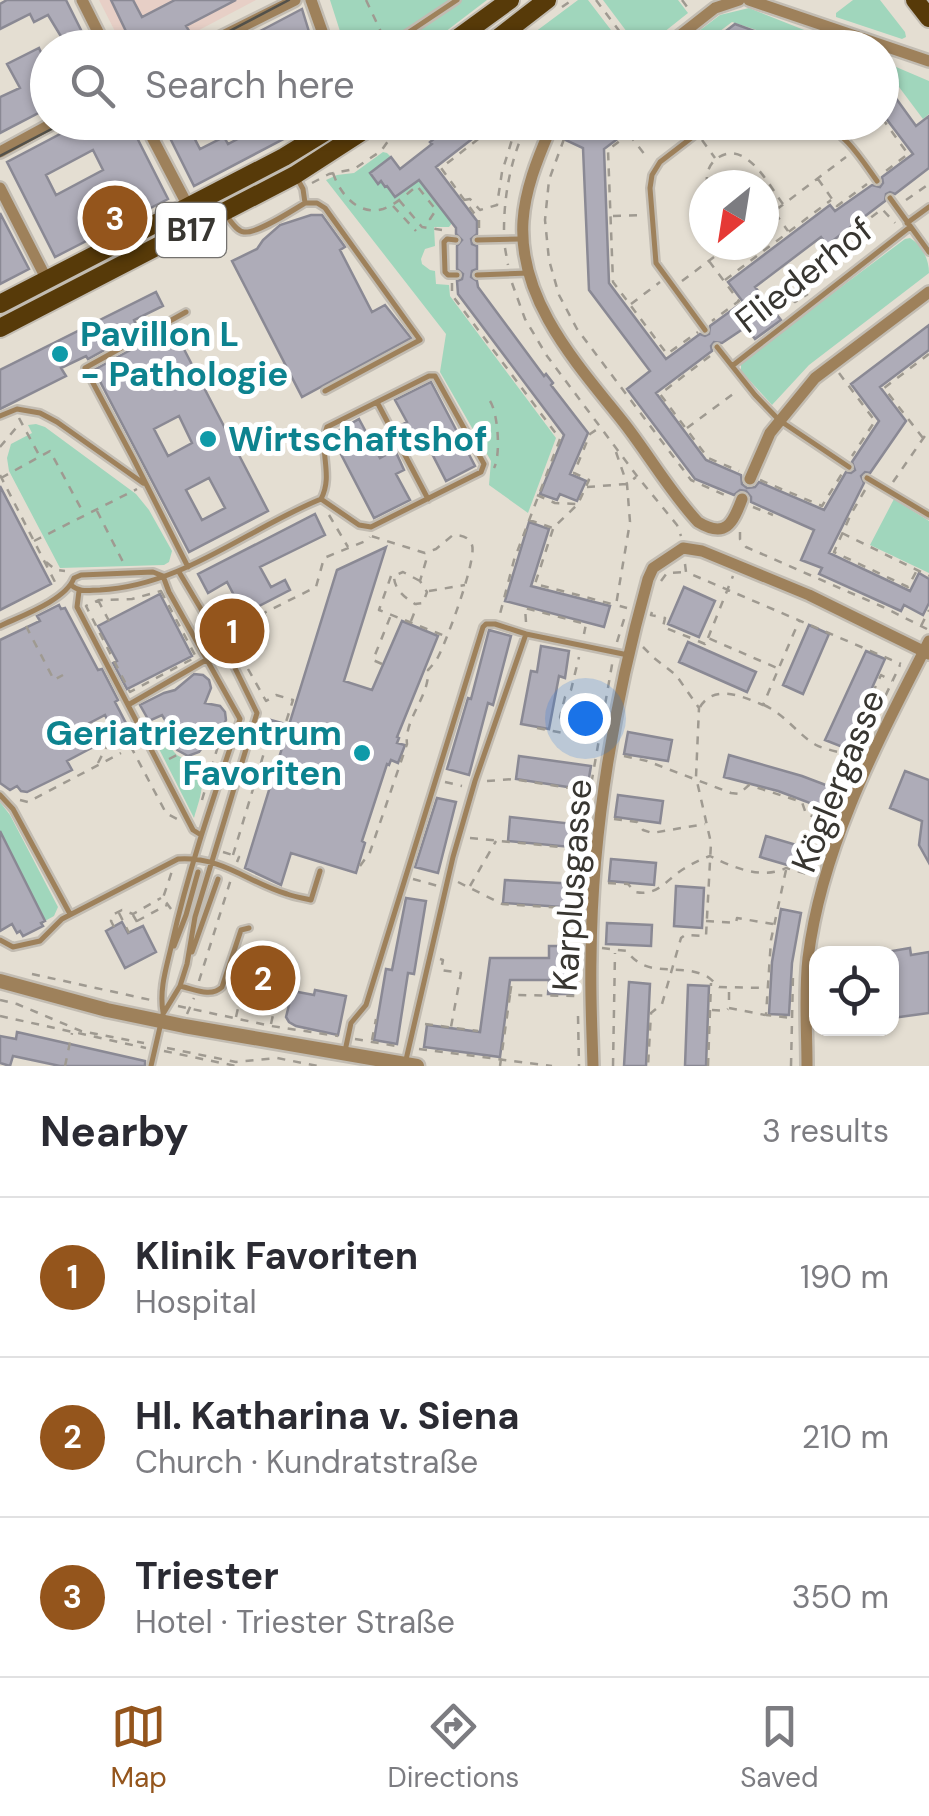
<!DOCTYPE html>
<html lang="en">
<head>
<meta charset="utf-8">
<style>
  :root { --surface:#fff; --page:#f7f7f7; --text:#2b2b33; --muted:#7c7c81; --line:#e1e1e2; --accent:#94551c }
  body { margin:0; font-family:"DM Sans",sans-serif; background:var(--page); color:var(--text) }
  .controls { position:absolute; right:30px; bottom:30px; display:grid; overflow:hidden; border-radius:20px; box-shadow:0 2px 8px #0004 }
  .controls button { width:90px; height:90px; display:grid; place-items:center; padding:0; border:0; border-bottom:2px solid var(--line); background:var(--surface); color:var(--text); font:50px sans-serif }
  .compass { position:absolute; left:689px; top:170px; width:90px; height:90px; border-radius:50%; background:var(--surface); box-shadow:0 2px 8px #0004; rotate:210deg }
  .you { position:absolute; left:585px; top:718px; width:35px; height:35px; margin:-25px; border:8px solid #fff; border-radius:50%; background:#1a73e8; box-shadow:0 0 0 15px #1a73e833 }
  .badge { display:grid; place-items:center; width:65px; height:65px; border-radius:50%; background:var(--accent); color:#fff; font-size:32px; font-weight:700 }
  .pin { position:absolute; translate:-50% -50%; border:5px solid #fff; box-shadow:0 2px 10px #0006 }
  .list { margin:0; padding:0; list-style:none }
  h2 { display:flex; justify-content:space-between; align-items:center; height:130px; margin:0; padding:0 40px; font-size:42px }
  h2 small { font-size:32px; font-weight:400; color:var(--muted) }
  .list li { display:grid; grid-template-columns:65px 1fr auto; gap:30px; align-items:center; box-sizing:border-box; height:160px; padding:0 40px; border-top:2px solid var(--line) }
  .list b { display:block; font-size:38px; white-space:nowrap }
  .list p { margin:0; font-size:32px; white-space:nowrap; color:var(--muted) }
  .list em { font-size:32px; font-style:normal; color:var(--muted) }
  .icon { flex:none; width:55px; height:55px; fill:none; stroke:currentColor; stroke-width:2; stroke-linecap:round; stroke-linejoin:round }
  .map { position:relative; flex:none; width:929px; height:1066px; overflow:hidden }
  .search { position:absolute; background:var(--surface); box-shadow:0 2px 8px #0004; left:30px; right:30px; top:30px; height:110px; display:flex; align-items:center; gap:25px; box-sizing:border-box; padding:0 35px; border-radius:55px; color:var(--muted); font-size:38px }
  .sheet { height:610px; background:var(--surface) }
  nav { display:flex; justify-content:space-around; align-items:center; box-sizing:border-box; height:140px; border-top:2px solid var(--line); background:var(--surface); font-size:28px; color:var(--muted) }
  nav a { display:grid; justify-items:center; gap:5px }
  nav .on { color:var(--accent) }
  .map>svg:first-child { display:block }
  .education { fill:#e7cfc6 }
  .green { fill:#a0d6bc }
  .building { fill:#aeacb8; stroke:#8a8994; stroke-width:2.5; fill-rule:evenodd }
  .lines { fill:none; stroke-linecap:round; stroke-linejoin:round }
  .service-casing { stroke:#c2bcb2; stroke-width:10 }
  .minor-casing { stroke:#c2bcb2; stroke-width:16 }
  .tertiary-casing { stroke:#c2bcb2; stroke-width:19 }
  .primary-casing { stroke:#c2bcb2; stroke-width:22 }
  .path { stroke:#9f9a91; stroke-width:2.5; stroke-dasharray:8 8; stroke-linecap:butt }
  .service { stroke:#9e815b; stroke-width:5 }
  .minor { stroke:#9e815b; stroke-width:11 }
  .tertiary { stroke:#9e815b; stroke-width:14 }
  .primary { stroke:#573a09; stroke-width:18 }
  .tram { stroke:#53514a; stroke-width:2.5 }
  .culture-dot { fill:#0f9aa8; stroke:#fff; stroke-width:4 }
  .labels { text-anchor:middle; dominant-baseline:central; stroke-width:10; stroke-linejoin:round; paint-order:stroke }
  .shield { fill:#fff; stroke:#74726f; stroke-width:2.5 }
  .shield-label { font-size:32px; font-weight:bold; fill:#383631 }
  .street-label { font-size:35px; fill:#383631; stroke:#fff }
  .culture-label { font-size:35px; font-weight:bold; fill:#0d838f; stroke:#fff; text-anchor:start }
</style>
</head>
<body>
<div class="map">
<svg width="929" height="1066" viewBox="0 0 929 1066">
  <rect width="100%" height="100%" fill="#e4ded2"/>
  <path class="education" d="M99 0H256L165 48 123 47Z"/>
  <path class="green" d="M330 0H487L424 48 345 47Z
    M578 0H588L624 47 528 48 522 45 523 41Z
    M603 0H678L688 13 649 44 633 40Z
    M853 0H880L905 32 906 37 902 39 836 17V13Z
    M749 8 847 47H808L732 22 699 47H678L720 15Z
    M882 61 929 81V114L923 119 890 75 882 72Z
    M383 152 387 153 391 157 370 173 377 183 381 181 395 197 419 180 452 223 449 227H434L435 246 425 249 421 259 422 264 430 270 435 271 436 284 449 285 450 296 556 438 528 513 489 485 491 461 440 372 446 334 326 180 337 175 354 173Z
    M910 238C922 245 929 259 929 273L809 365 772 405 741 371V362L905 239Z
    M36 424 45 427 136 494 149 510 172 551 169 562 164 565 60 568 9 471 7 458 11 444 32 433 28 425Z
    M894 499 929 521V573L870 545Z
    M162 735C168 740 170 749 177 755 181 758 188 759 192 762 210 776 199 800 194 818L155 741 157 736Z
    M0 802 10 815 58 907 54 916 45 921 0 831Z"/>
  <path class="building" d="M7 0H66L90 48H68L48 15 34 22 30 14 0 29V4Z
    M111 0H133L142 17 175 0H236L186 26 191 34 165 48H134Z
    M302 9 314 48H228L264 29Z
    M735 24 796 46V48H704Z
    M39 48 44 59 40 61 48 73V108L0 133V97L20 88 7 64Z
    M882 79 916 126 929 116V168L895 194 890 192 886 194 885 201 827 245 821 237 755 287 781 320 755 339 746 327 722 343 714 342 711 346 712 351 656 393 706 460 741 475 742 484 747 488 755 487 759 482 824 510 846 472 851 473 855 470 852 462 879 421 851 384 929 325V350L880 387 906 421 870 473 865 472 861 476 864 483 829 553 910 591 919 573 929 579V603L923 615 904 605 901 611 819 574 822 568 801 560 814 530 751 502V497L746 491 740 490 734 495 695 479 627 389 650 371 589 290 583 148 557 136 558 130 554 124 547 123 540 128 528 122H578L595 130 605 122H640L604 149 609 283 666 359 700 334 705 336 709 334 710 326 743 302 728 282 830 205 835 211 872 185 880 187 883 183 882 177 913 154 882 113Z
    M83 122H129L168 199 55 257 7 162ZM93 150 103 170 56 195 46 175Z
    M162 122H186L200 149 224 137 228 144 247 134 241 122H316L194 186Z
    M460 122H494L436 167 477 221V234L471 239 472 244 477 246V269L472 271 471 277 477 281 478 287 544 376 546 374 553 383 551 385 588 433 570 474 586 481 577 501 560 494 557 500 540 494 564 435 458 294 457 281 462 279 463 274 457 269V246L462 240 456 234V228L419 180 395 197 387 186 385 187 381 181 378 184 370 173 391 157 400 169 432 144 430 142 441 133 443 135Z
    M0 213 29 269 0 284Z
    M311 215H322L345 247 340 250 372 312 385 305 411 338 302 397 232 261 257 249 263 240 280 225Z
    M156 292 163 306 134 320 139 331 88 359 86 356 61 368 66 376 0 409V370Z
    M174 330 268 511 189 552 94 370 145 342 146 345ZM179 416 192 443 168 456 154 429ZM209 478 225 508 202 520 186 490Z
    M431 382 475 466 446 481 428 446 411 454 407 445 409 443 399 426 407 422 395 400Z
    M359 419 380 458 395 450 404 470 396 474 410 500 374 518 331 435Z
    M0 486 51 584 0 610Z
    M315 514 325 535 260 567 271 587 285 580 290 590 224 624 218 613 238 603 227 582 208 593 198 574Z
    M529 522 549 529 531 586 610 606 604 627 505 601Z
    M386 547 344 681 372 690 402 621 438 636 397 737 399 738 397 743 405 745 398 763 391 760 389 765 387 764 362 841 365 843 356 873 291 853 281 885 245 868 282 748 264 743 271 720 289 725 337 570Z
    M684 587 715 601 699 637 668 624Z
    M160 594 192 656 127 689 113 663 117 661 98 626Z
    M59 605 61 609 65 608 98 670 102 669 118 700 115 702 129 729 115 736 105 715 84 726 95 746 67 761 72 770 27 792 21 791 17 786 10 790 0 783V640L40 621 37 616Z
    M809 625 829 634 803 694 783 685Z
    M489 630 511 636 493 705 488 703 469 775 447 769 468 698 471 699Z
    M688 642 756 672 747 692 679 662Z
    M541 646 569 651 565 678 559 676 549 729 521 724 531 671 537 672Z
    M866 651 885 659 845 748 825 740Z
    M194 674 203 675 209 680 211 688 205 703 220 706 225 712 226 720 222 727 214 730 200 727 202 748 199 752 188 756 177 750 170 728 162 715 149 721 140 705 164 693 175 690Z
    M628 732 672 740 668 761 624 754Z
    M729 755 802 776 839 790 831 811 778 791 724 777Z
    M519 756 591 766 587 790 516 779Z
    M905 771 929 780V863L919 845 922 821 890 808Z
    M618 795 663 801 660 823 615 817Z
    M437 798 456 802 438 873 415 867Z
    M510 817 583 825 581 848 508 841Z
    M0 831 45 921 41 923 43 926 23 936 20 931 17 933 12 924 0 931Z
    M766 836 817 851 811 872 760 857Z
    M611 859 656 863 654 885 609 881Z
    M505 880 578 884 577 908 503 903Z
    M676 886 704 888 702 928 674 926Z
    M406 898 426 901 414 974 408 973 397 1044 374 1040 386 969 392 970Z
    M781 909 801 913 792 963 789 1015 769 1014 772 962Z
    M122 922 128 933 143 926 156 952 125 968 106 931Z
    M607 923 652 925 651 946 606 944Z
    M549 946H573V994H548L549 980H510L500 1057 424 1047 427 1025 480 1032 490 958H549Z
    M910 948 911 955 929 952V1013L892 1018V951Z
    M252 954 282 961 281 966 286 967 282 989 314 995 315 990 346 996 338 1035 296 1026 289 1022 286 1017 289 1005 244 995 245 990 239 989 246 958 251 959Z
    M629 982 650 984 646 1066H624Z
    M688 985 709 986 706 1066H685Z
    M17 1032 145 1061V1066H60L13 1056 10 1066 0 1063V1036L16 1039Z"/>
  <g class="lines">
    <g class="service-casing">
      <path id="service" d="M377 48 400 38 457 0
        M688 122 697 134
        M819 122C846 133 861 159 877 181
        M890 198 929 252
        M305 203H317L325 208 420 340 325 391
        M226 215C231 221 236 231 244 232 257 234 293 210 305 203L303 189 298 180
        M907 223 929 207
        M456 240 447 239 444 242 445 272 448 275H457
        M477 240 521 239
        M477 275 529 273
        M186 312 85 368 133 458 188 567
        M705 330 656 263 650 188 652 175 660 162 712 122
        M717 347 755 395 779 420 849 467
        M732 366 910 227
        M377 402 428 499
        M0 416 17 409 40 413 57 422 143 483
        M867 478 929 515
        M71 585C80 593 89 590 100 590 182 586 247 529 321 499 334 475 318 451 327 427L429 376H435L484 464 481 472 371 527 359 525 321 499
        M79 591 77 607 193 830 201 835
        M0 626C21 616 66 600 74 578L81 575 153 572 163 576
        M128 705 225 649
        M0 795 13 809 70 914
        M0 940 13 947 40 941 62 919 178 859C222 856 249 883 287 894 295 897 303 898 311 900L320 871
        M174 946 186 915 198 872
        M192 952 218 879
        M180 986C194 989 211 998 222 987L241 930 249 928
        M163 1012C159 988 167 966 172 943 189 867 215 793 240 719L169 592 163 576
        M345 1051 351 1023 366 1005 483 627 486 624H495L526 634 628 655
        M405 1064 453 857 475 781 526 634
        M151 1066 163 1014 180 986 187 964 195 917 257 713 230 658 179 572"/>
    </g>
    <g class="minor-casing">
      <path id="minor" d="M82 0 106 48
        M311 0 328 48
        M749 0 929 61
        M199 48 295 0
        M664 48 715 8 739 0
        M144 122 188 206
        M549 132C537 160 525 190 523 221 518 301 578 365 624 423 649 455 670 492 698 522 726 539 733 523 742 499
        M0 152 55 122
        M0 188 47 280
        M750 479 770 433 815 378 929 292
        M593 1066C592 1030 590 994 591 958 592 831 614 702 648 579L653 568 683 548 702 551 809 595 929 654
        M807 1066C807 1030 804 993 808 958 822 845 878 741 929 641"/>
    </g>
    <g class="tertiary-casing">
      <path id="tertiary" d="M0 981 107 1010 184 1026 417 1066"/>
    </g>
    <g class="primary-casing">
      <path id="primary" d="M915 0 929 18
        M444 48 510 0
        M485 48 547 0
        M0 304 284 157 341 122
        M0 328 295 175 377 122"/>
    </g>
    <path class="path" d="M366 0 382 34
      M596 0 632 48
      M682 0 691 12
      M562 7 572 0
      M882 118 908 154 882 174
      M644 122 608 150 613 282 667 354 698 332
      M629 134 648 159
      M854 137 873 122
      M564 139 549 180 545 220 549 260 559 295 577 329 691 480 727 496
      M702 140 715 158
      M333 173C340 194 358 216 383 209 395 205 407 194 417 186L436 210 430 219 431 228
      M818 179 837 206 867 184
      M312 183 329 174 354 169 381 151 393 134 409 122
      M707 185C706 174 708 164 719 157 747 140 770 187 783 204
      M399 200 422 227 442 230
      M464 200 470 199 480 210 497 205 502 172 515 130 507 122
      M906 200 929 184
      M393 206 416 231
      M775 213 788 231
      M613 216 645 215
      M764 219 846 157
      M479 228V220L441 168 500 122
      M504 230C504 194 511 159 526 126L534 129
      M505 248 508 265
      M828 251 840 267
      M709 261 739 301 712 321
      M796 275 808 292
      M725 280 831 200
      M682 281 730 245
      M452 283V295L560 439 514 560 500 614
      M512 283 525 319 547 356 637 476 677 525 681 536
      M778 289 795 302 808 294
      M631 304 660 282
      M787 309 774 292 778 289 882 209 895 223
      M710 356 660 394 708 458 739 471
      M839 373 875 421 852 456
      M490 401C498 413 501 455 494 468
      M19 418 39 455
      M687 428 737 391
      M923 438 884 388 929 354
      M0 447 21 422
      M616 452 627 484 630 522 616 605 627 608
      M0 475 56 584
      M1 478 50 451 84 514
      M760 480 822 506 843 472
      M893 482 929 430
      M587 487 627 484 636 477
      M865 490 851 514 834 552 908 587 917 570
      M537 495 555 503 577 504
      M753 507 773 515
      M97 511 123 562
      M329 515 348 547
      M529 520 553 528 578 504 589 480 574 473 590 434 599 428
      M553 529 535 584 616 605
      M740 532V539L746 547 883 607 927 629
      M842 533 929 576
      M34 541 137 489
      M46 562 56 570 65 571
      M685 564 686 572 901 664
      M391 576 379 610 445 636
      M420 581 403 572 394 576C394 589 404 597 415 604L423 603 427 592 420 581 428 554
      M661 581 667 573 684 572
      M161 591 196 657 130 692 86 606 99 600 132 599Z
      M429 591 465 585
      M98 600 109 621
      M652 612 651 615 665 618 663 627 691 638
      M411 621 417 606
      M526 622 525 608 586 624 584 634
      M240 623 246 633 258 626 262 627
      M26 626 54 680 63 675
      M921 626 929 610
      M708 638 733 576
      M698 641 705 644 708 638 777 668
      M617 642 625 616
      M643 647 654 658 676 675 699 708 696 777 711 843 706 936 685 935 681 938 662 1004 651 1013 648 1066
      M239 653 258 643 266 618 264 613 316 587 324 558 368 540 370 537
      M382 664 373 660 391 615
      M248 669 266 701 276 695 293 700 286 722 283 723
      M764 705C786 715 797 734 816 745 823 749 844 753 855 757
      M700 707C714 684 742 696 763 705L799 621
      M537 728 595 739
      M123 732 166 813 177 819
      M568 734 560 717 565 697 571 690 579 657
      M154 735 166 728
      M865 739 900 665
      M845 751 881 675 892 681
      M624 756 647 761 731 793 739 794 749 785 802 802 806 814 827 821
      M169 759 179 754
      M98 763 114 732
      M487 781 513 779 588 791
      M445 782 462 786
      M20 800 28 802 121 753
      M202 800 218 746 222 743
      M614 819 637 822 643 830 652 833 705 824
      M470 838 581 849
      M223 852 239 857 237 862
      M233 855 267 743
      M818 855 845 781 857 755
      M360 866 370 852 407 744C404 719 430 696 428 670 431 667 435 662 437 659 446 643 477 560 472 545 468 536 461 535 453 535L436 549 425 553 371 536
      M786 870 771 940 766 1015 791 1018
      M581 878 590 791 613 659
      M413 879 438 886
      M458 882 502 904 580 909
      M608 883 628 884 635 892C656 896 664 883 679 872 689 865 699 860 710 856 732 867 762 880 786 868L814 876
      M470 886 496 841
      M171 909 163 898 172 871
      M119 913 129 933
      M133 915 140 927
      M137 921 167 905
      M706 921 736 923 737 918 773 924
      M114 927 111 921 112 915 122 910 133 914 161 898
      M602 948 627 951C647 980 678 962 706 976 710 977 716 985 719 987L767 988
      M440 959 443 960 441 970 461 973 451 1027
      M32 974 151 1000
      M199 981 231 879
      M729 992V1008L765 1015
      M510 994 512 981
      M0 1000 17 1004 81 1031 144 1043
      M178 1006 271 1026 338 1036
      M276 1007 288 1008
      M712 1010 726 1011 728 1009
      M187 1014 194 998
      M0 1016 146 1048
      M578 1016 579 1066
      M236 1017 242 990
      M271 1024 277 997
      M425 1024 478 1031
      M355 1039 402 1047
      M372 1040 376 1019
      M167 1048 236 1062 277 1058 318 1066
      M419 1049 552 1066
      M164 1051 236 1066
      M65 1066 72 1033
      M500 1066 510 995 580 996
      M613 1066 615 953
      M708 1066 711 983
      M791 1066 793 975"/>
    <use href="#service" class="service"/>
    <use href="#minor" class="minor"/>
    <use href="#tertiary" class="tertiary"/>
    <use href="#primary" class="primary"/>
    <path class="tram" d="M197 48 289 0
      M0 156 65 122"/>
  </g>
  <g class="culture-dot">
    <circle cx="60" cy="354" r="10"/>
    <circle cx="208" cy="439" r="10"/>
    <circle cx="362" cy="753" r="10"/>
  </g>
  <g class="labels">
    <rect class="shield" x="156" y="203" width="70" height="54" rx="8"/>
    <g class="shield-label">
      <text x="191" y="230">B17</text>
    </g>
    <g class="street-label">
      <text transform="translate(804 275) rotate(-38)">Fliederhof</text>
      <text transform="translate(838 781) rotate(-68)">Köglergasse</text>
      <text transform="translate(572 885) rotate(-86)">Karplusgasse</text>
    </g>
    <g class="culture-label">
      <text x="80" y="334">Pavillon L<tspan x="80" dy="40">- Pathologie</tspan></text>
      <text x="228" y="439">Wirtschaftshof</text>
      <text x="342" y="733" text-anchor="end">Geriatriezentrum<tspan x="342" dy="40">Favoriten</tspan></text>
    </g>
  </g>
</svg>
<div class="controls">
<button><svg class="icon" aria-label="locate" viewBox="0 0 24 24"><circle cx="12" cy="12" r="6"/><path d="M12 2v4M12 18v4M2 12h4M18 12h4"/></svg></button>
</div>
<svg class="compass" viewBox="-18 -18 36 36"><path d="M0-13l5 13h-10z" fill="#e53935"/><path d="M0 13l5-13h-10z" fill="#7c7c81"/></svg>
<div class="you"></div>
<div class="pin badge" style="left:232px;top:631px">1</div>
<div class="pin badge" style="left:263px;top:978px">2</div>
<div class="pin badge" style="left:115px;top:218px">3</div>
<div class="search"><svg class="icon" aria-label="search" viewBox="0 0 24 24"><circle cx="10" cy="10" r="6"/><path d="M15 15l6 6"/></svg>Search here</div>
</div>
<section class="sheet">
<h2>Nearby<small>3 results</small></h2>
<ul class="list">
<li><span class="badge">1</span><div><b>Klinik Favoriten</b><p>Hospital</p></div><em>190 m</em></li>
<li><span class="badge">2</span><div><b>Hl. Katharina v. Siena</b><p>Church · Kundratstraße</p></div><em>210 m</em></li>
<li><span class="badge">3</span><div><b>Triester</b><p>Hotel · Triester Straße</p></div><em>350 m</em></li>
</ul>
</section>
<nav>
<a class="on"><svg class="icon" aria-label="map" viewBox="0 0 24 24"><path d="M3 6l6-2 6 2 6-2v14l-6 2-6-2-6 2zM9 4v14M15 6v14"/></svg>Map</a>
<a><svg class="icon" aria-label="directions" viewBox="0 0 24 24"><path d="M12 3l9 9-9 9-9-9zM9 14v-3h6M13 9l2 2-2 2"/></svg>Directions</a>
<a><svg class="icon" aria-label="saved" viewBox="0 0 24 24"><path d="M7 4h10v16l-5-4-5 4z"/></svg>Saved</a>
</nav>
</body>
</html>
